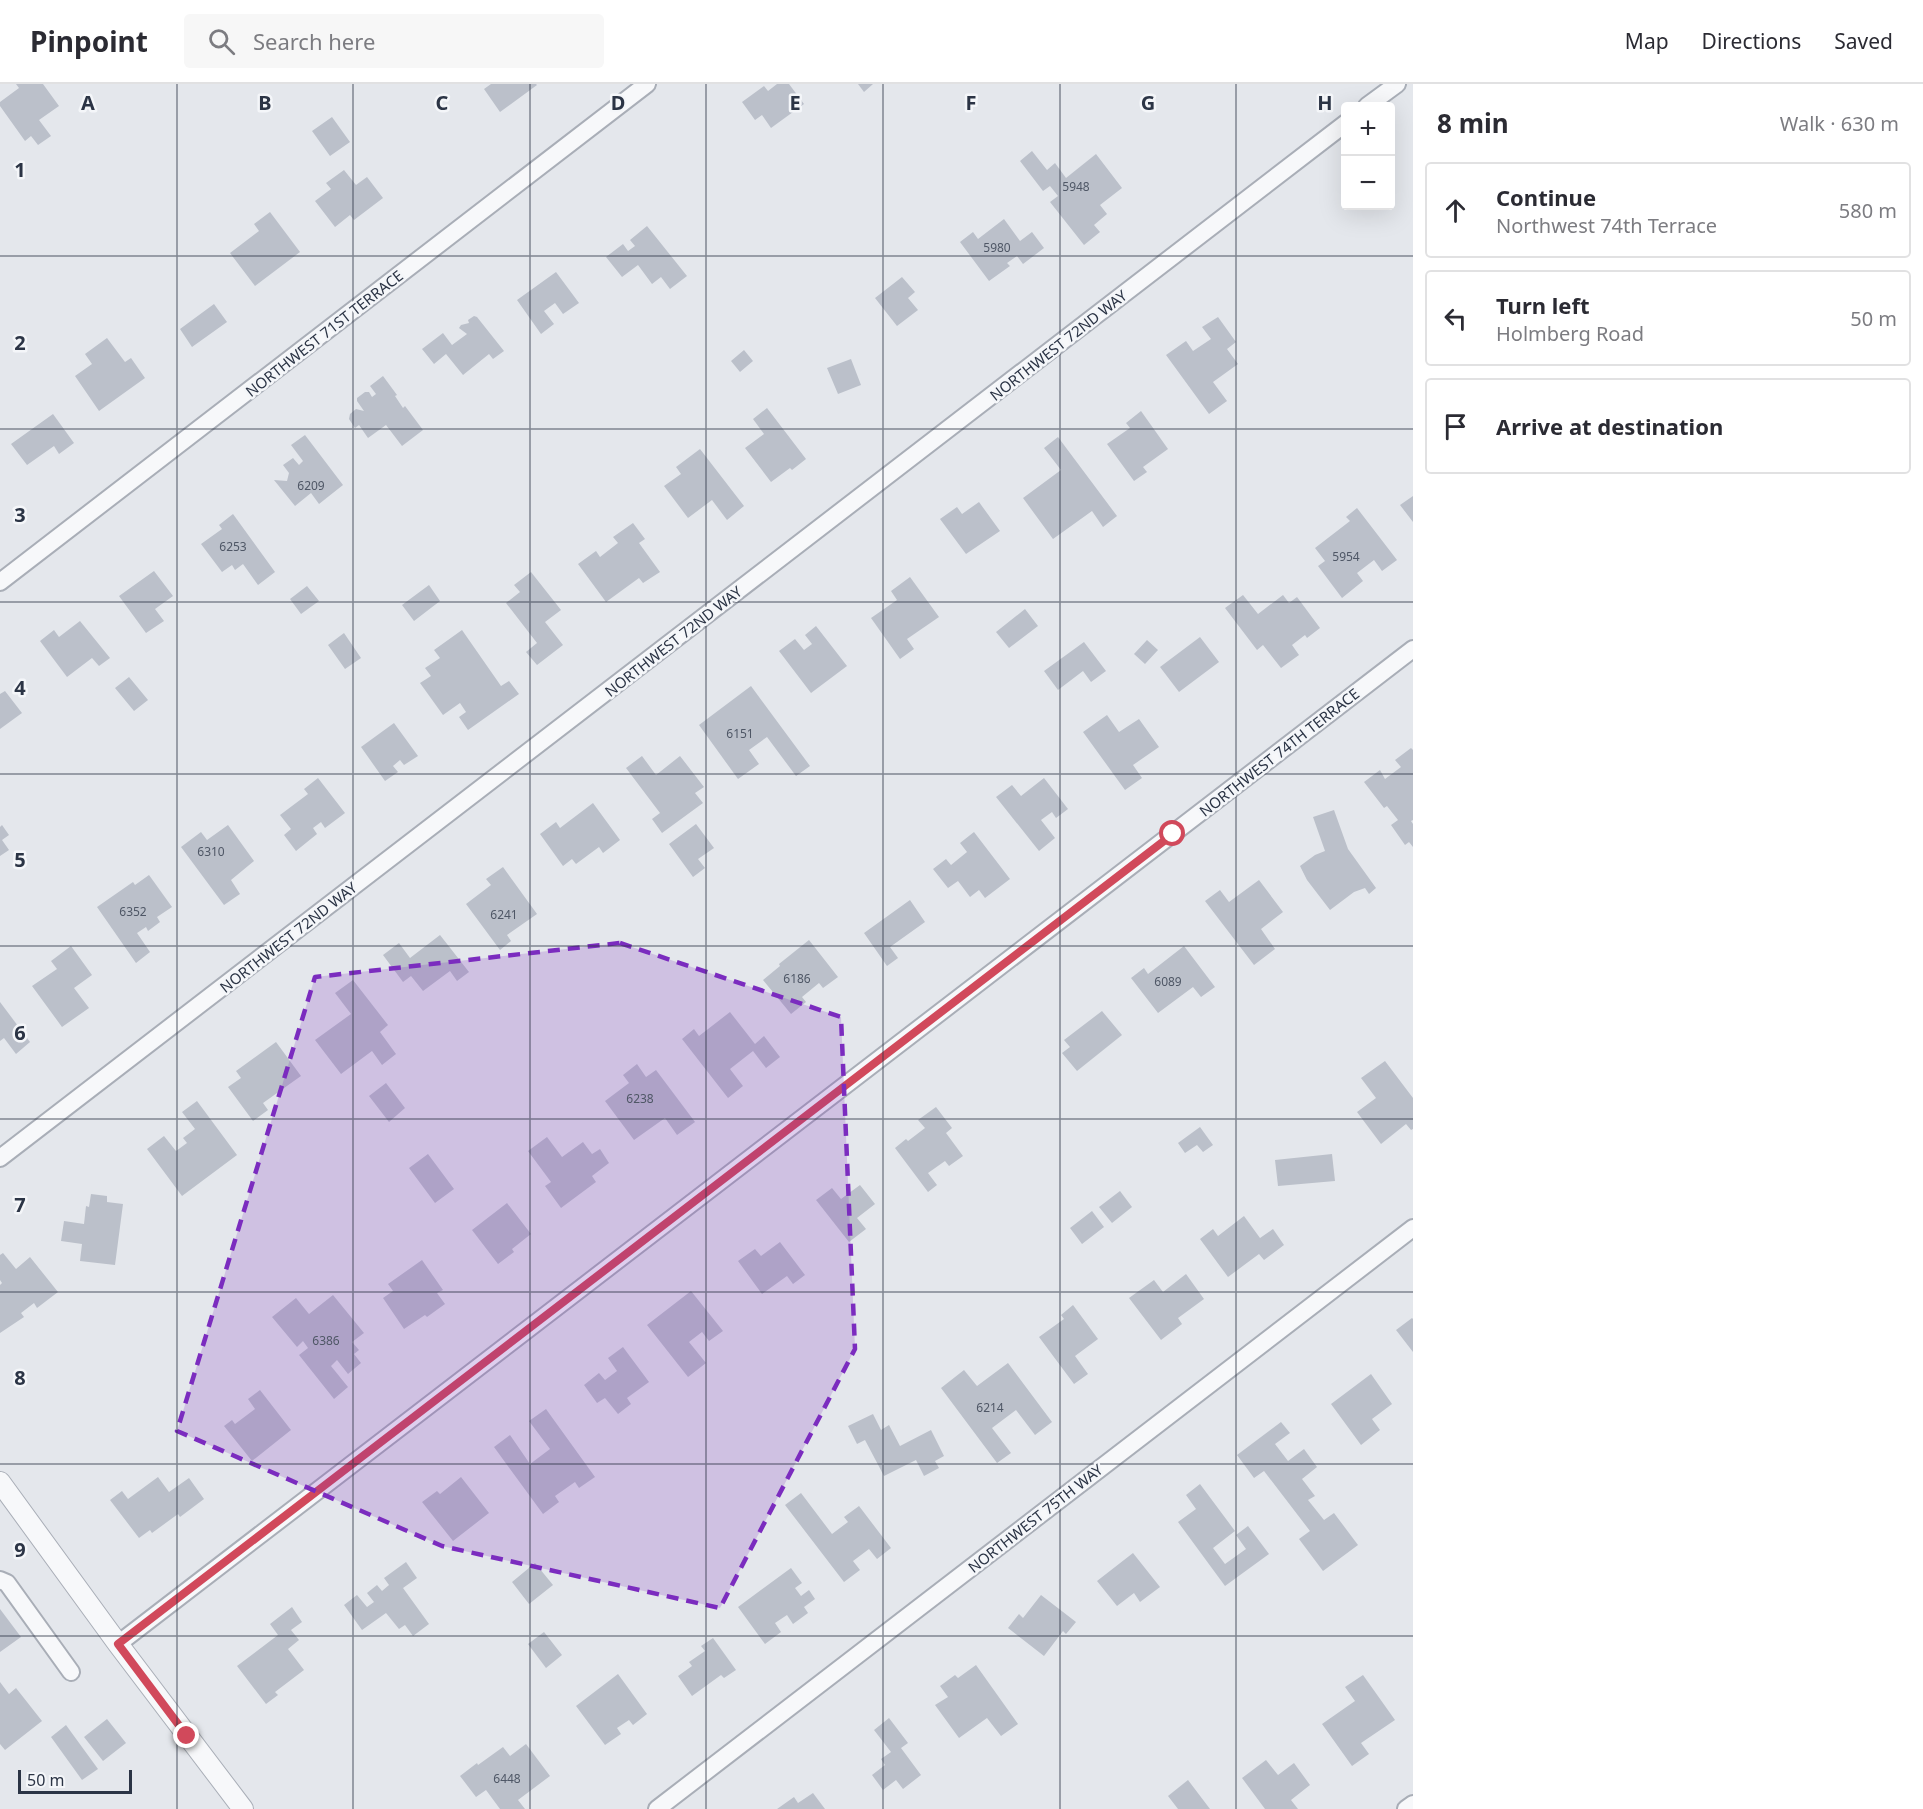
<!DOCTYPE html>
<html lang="en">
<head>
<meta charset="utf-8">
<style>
  :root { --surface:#fff; --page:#f7f7f7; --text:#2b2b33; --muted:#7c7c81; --line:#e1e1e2 }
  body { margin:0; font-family:"Noto Sans",sans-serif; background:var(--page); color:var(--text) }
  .controls { position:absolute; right:18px; top:18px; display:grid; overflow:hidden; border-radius:6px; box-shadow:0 6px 24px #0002 }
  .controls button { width:54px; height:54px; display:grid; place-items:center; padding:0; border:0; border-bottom:2px solid var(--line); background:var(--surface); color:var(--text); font:30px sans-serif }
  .scale { position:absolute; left:18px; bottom:15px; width:114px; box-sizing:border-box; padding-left:6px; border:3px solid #2b3445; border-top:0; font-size:16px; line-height:21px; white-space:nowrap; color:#2b3445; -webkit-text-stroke:4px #f4f6f9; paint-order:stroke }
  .stop { position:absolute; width:18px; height:18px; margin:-14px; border:4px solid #d1495b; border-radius:50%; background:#fff }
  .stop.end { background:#d1495b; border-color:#fff; box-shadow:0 2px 6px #0008 }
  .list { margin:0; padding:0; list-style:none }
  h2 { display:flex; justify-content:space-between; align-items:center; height:78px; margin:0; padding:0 24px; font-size:26px }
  h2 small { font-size:20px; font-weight:400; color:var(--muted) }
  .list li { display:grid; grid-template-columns:39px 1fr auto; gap:18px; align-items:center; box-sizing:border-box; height:96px; margin:0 12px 12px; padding:0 12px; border:2px solid var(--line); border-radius:6px }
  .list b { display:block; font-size:22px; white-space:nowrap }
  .list p { margin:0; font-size:20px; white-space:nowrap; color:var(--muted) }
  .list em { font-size:20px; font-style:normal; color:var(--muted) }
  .icon { flex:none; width:33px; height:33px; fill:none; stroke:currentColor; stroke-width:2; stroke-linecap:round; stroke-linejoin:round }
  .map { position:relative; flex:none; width:1413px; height:1725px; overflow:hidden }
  header { display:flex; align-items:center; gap:36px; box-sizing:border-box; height:84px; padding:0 30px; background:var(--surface); border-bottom:2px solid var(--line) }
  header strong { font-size:28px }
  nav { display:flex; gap:33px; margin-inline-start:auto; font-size:21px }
  .search { width:420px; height:54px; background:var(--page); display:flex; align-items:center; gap:15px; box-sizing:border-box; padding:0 21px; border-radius:6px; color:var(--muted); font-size:22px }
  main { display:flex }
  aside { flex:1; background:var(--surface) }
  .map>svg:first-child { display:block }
  .building { fill:#bbc0ca }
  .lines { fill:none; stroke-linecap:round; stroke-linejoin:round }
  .minor-casing { stroke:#a9aeb7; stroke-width:20 }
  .tertiary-casing { stroke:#a9aeb7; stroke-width:22 }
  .minor { stroke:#f7f8fa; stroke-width:16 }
  .tertiary { stroke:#f7f8fa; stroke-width:20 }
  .route { stroke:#d1495b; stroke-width:8 }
  .marked { fill:#7b2cbf; fill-opacity:0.2; stroke:#7b2cbf; stroke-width:4.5; stroke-dasharray:12 8; stroke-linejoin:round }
  .grid { fill:none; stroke:#2b3445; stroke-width:1.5; stroke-opacity:0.55 }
  .labels { text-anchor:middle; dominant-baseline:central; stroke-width:5; stroke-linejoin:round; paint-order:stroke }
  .number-label { font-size:12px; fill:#4f5766 }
  .street-label { font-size:15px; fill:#2b3445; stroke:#f4f6f9 }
  .grid-label { font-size:20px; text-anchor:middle; font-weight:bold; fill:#2b3445; stroke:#f4f6f9; stroke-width:5; stroke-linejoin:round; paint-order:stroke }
</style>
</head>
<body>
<header>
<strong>Pinpoint</strong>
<div class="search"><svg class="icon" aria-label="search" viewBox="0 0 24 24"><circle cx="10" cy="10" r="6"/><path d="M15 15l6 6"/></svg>Search here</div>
<nav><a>Map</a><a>Directions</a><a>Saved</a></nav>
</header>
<main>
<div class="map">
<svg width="1413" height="1725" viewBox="0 0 1413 1725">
  <rect width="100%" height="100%" fill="#e4e7ec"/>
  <path class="building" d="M16 0H43L59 22 39 36 51 52 38 61 31 52 25 57 0 22V18L19 4Z
    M491 0H536L537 1 500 28 484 5Z
    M777 0H789L804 20 771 44 762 31 755 36 742 18 764 2 768 7Z
    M858 0H873L864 8Z
    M332 33 350 58 330 72 312 47Z
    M1032 67 1047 86 1055 79 1066 94 1096 70 1122 104 1100 121 1107 130 1094 141 1100 148 1084 161 1050 118 1058 112 1050 102 1043 107 1020 77Z
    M344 86 356 101 367 93 383 114 354 136 350 131 335 143 315 117 331 105 326 99Z
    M270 128 300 168 255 202 230 169 259 147 254 140Z
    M1004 135 1020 157 1032 148 1044 164 1023 180 1017 172 1007 179 1010 182 989 197 960 158 973 148 978 155Z
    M647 142 687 192 670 205 661 193 652 200 638 181 622 193 606 173 623 160 628 167 635 162 630 156Z
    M556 188 579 219 563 230 555 219 544 227 554 240 541 250 517 216Z
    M902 193 915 208 908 214 918 226 897 242 875 214Z
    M214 220 227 238 192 263 180 245Z
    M474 232 477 233 504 267 493 275 489 270 463 291 446 270 434 280 422 265 443 249 452 261 467 250 459 244 461 241 469 239 468 236Z
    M1218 233 1236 258 1227 265 1238 280 1213 298 1227 317 1209 330 1166 271 1186 257 1193 267 1211 255 1202 243Z
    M107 254 125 278 131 274 145 294 99 327 75 292 92 280 85 270Z
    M744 266 753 277 740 288 731 277Z
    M851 275 861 301 838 310 827 284Z
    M383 292 397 311 395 312 403 324 405 322 423 346 402 362 386 341 368 354 359 341 355 344 349 335 350 330 356 325 364 327 357 317V314L365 308H369L372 313 376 310 370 302Z
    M767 324 806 375 792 386 790 384 771 398 745 364 764 350 753 335Z
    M1141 327 1168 365 1143 383 1147 388 1134 397 1107 360 1130 344 1126 339Z
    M53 330 74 359 59 370 54 362 27 381 11 360Z
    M305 351 343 401 319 420 311 409 295 422 274 396 287 397 289 389 283 381 293 374 299 381 303 377 291 361Z
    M1058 353 1117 432 1103 443 1092 427 1053 455 1023 414 1061 386 1044 364Z
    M700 365 744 422 727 436 712 416 688 434 664 402 681 390 676 383Z
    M1413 412V438L1400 421Z
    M979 418 1000 447 966 470 940 435 957 423 962 430Z
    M1357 424 1397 476 1382 487 1374 476 1357 489 1363 497 1342 514 1318 482 1325 477 1315 464 1350 437 1346 433Z
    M233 430 275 488 258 501 243 480 235 486 232 481 222 488 201 460 222 445 219 441Z
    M633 439 645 455 639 459 660 488 643 499 639 494 606 518 578 480 596 467 600 473 618 459 613 453Z
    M154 487 173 512 155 525 164 537 146 549 119 512Z
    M531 488 561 526 545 538 563 561 537 581 526 568 537 559 506 519 520 508 514 501Z
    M910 493 939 533 907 555 914 565 900 575 871 534 897 516 891 507Z
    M429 501 440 517 414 537 402 521Z
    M307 502 319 517 301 530 290 515Z
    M1243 511 1258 530 1283 511 1289 519 1297 513 1320 544 1307 554 1305 551 1292 561 1299 571 1281 584 1263 561 1257 566 1225 524Z
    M1025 525 1038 542 1009 564 996 548Z
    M80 537 110 574 99 582 92 574 67 593 40 557 54 546 59 553Z
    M816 542 847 582 811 609 779 567 795 555 804 566 812 560 805 551Z
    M462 546 501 602 509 597 519 610 468 646 459 633 466 628 460 619 443 631 420 599 431 592 425 584 440 574 434 566Z
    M344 549 361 574 345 585 328 561Z
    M1200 553 1219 578 1179 608 1160 583Z
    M1147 556 1158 566 1145 580 1134 570Z
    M1084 558 1106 587 1091 598 1083 587 1058 606 1044 587Z
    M129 593 148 616 134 627 115 604Z
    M751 602 810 682 796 692 767 653 749 666 759 680 738 695 699 641Z
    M5 607 22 629 0 645V610Z
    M1107 631 1119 648 1139 635 1159 663 1133 681 1142 694 1125 706 1083 648Z
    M394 639 418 672 404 681 400 676 393 682 398 688 385 697 361 663Z
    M1411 664 1413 666V736L1411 737 1413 740V763L1409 758 1405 761 1391 741 1398 736 1387 722 1384 724 1364 698 1380 686 1385 695 1401 683 1395 676Z
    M642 672 656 691 680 672 704 703 695 709 703 719 662 749 652 735 660 729 626 684Z
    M318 694 345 729 325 744 321 738 313 744 317 750 296 767 284 751 291 745 280 731 308 710 304 705Z
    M1044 694 1068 725 1056 734 1052 728 1041 736 1055 754 1039 767 996 713 1012 701 1021 712Z
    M593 719 620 756 603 769 599 763 576 780 572 775 563 782 540 750 556 738 560 744Z
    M1334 726 1348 765 1376 804 1369 810 1365 804 1354 808 1330 826 1307 796 1300 782 1315 771 1325 767 1313 733Z
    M696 740 714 764 698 775 705 784 693 793 669 760Z
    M2 741 9 751 2 756 9 766 0 772V743Z
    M228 741 254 777 231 796 240 810 224 821 181 763 201 748 207 756Z
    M974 748 1010 795 985 814 979 806 970 813 958 797 948 804 933 785 946 775 951 781 967 768 960 759Z
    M503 783 537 830 507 851 511 857 500 866 466 820 491 801 486 795Z
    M149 791 172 823 157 833 160 838 148 847 146 843 137 849 150 868 136 879 97 823 133 798 135 801Z
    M1259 796 1283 828 1261 845 1275 865 1254 881 1205 817 1220 806 1229 818Z
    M910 816 925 838 890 863 898 874 887 882 864 849Z
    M440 851 469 888 457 897 450 887 423 907 411 892 403 898 383 871 399 859 410 874Z
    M809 856 838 893 823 904 819 899 802 913 806 918 791 930 763 896 780 882 779 880Z
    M71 862 92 891 74 904 89 924 62 943 32 902 57 885 51 877Z
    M1184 862 1215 903 1201 913 1193 903 1158 929 1131 894 1144 884 1148 890Z
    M353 896 388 941 380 948 396 970 382 981 372 967 341 990 315 956 351 930 335 909Z
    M0 918 30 958 16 970 4 954 0 957Z
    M1102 927 1122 951 1077 987 1062 969 1070 963 1064 956Z
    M730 928 755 960 764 952 780 973 766 984 753 967 730 985 743 1002 728 1014 682 955 694 945 699 952Z
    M276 958 301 992 263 1019 268 1026 253 1037 228 1003 241 994 236 987Z
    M1385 977 1413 1014V1045L1411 1046 1406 1040 1381 1060 1357 1028 1376 1014 1361 994Z
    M637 980 646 993 656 986 695 1038 677 1051 665 1034 634 1056 605 1017 629 999 623 991Z
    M386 999 405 1024 389 1038 369 1012Z
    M197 1017 237 1071 182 1112 147 1065 164 1052 176 1067 187 1059 183 1054 195 1045 182 1028Z
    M936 1023 952 1044 946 1049 963 1072 949 1082 945 1077 928 1089 937 1101 928 1108 895 1064 906 1055 908 1057 925 1044 918 1036Z
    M1200 1043 1213 1061 1203 1068 1197 1061 1185 1069 1178 1059Z
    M547 1053 562 1073 583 1058 592 1070 600 1065 609 1079 592 1092 596 1098 561 1124 545 1102 551 1098 528 1067Z
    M428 1070 454 1105 435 1119 409 1084Z
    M1332 1070 1335 1097 1278 1102 1275 1076Z
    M860 1101 875 1120 857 1134 866 1145 849 1158 816 1116 832 1104 841 1115Z
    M1120 1107 1132 1123 1112 1139 1099 1123Z
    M91 1110 107 1112V1118L123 1120 115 1181 80 1177 82 1160 61 1157 64 1137 84 1140 86 1122 89 1123Z
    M507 1119 531 1150 512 1165 514 1168 498 1180 472 1146Z
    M1092 1127 1104 1143 1082 1160 1070 1144Z
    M1244 1132 1260 1154 1273 1145 1284 1161 1264 1176 1259 1170 1228 1193 1200 1155 1213 1145 1218 1152Z
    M780 1158 805 1191 793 1200 787 1192 762 1210 738 1177 755 1165 761 1172Z
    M3 1169 16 1185 30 1173 58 1208 37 1224 34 1219 21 1229 24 1233 0 1249V1201L2 1199 0 1196V1171Z
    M422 1176 443 1206 437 1209 445 1220 427 1233 425 1231 404 1245 383 1214 393 1207 388 1200Z
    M1186 1190 1204 1215 1178 1234 1182 1240 1161 1256 1129 1214 1154 1196 1163 1208Z
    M691 1207 723 1247 709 1257 702 1248 689 1258 706 1279 688 1293 647 1241Z
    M333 1211 364 1249 352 1258 359 1266 354 1270 361 1279 348 1290 337 1276 331 1282 348 1303 334 1315 299 1271 308 1264 303 1257 297 1263 272 1233 296 1214 309 1230Z
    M1073 1221 1098 1255 1075 1272 1088 1290 1074 1300 1039 1253 1064 1235 1061 1231Z
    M1412 1234 1413 1235V1268L1396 1246Z
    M623 1263 649 1298 627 1314 631 1320 618 1330 605 1314 597 1319 584 1301 599 1289 605 1296 617 1287 608 1274Z
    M1008 1279 1052 1338 1035 1351 1016 1326 992 1344 1011 1369 997 1379 941 1304 964 1286 977 1302Z
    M1371 1290 1392 1320 1372 1335 1380 1346 1361 1361 1331 1320Z
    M260 1306 291 1346 252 1377 224 1342 232 1336 235 1340 255 1325 248 1315Z
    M546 1325 595 1393 579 1404 575 1398 555 1412 559 1418 543 1430 494 1363 510 1351 530 1380 550 1365 529 1337Z
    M873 1330 881 1346 889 1341 900 1362 931 1346 944 1372 935 1377 939 1384 924 1392 916 1376 884 1392 865 1356 857 1360 848 1342Z
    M1281 1338 1290 1349 1275 1360 1288 1377 1304 1365 1317 1383 1302 1395 1315 1412 1308 1416 1324 1436 1334 1429 1358 1461 1323 1487 1299 1455 1310 1447 1264 1387 1254 1394 1237 1371Z
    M158 1393 169 1408 189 1394 204 1415 180 1433 178 1430 152 1449 150 1446 139 1454 110 1416 122 1407 128 1415Z
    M461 1393 489 1429 453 1457 422 1418 437 1407 440 1410Z
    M1200 1400 1235 1447 1213 1464 1225 1480 1246 1465 1236 1451 1248 1442 1269 1470 1225 1502 1178 1438 1196 1425 1186 1411Z
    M801 1409 832 1450 848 1438 844 1433 859 1422 891 1464 877 1475 869 1465 853 1477 860 1486 844 1498 785 1421Z
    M1133 1469 1160 1503 1140 1518 1134 1509 1117 1522 1097 1497Z
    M406 1478 417 1494 403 1504 429 1540 413 1552 405 1541 399 1545 386 1529 362 1546 344 1521 357 1511 367 1523 374 1518 367 1509 377 1501 382 1507 389 1501 384 1494Z
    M535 1479 553 1501 529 1520 512 1498Z
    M791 1484 802 1499 795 1504 801 1512 809 1506 815 1515 804 1523 808 1529 793 1540 787 1531 775 1539 781 1548 765 1560 738 1523Z
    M1041 1511 1076 1538 1066 1550 1063 1547 1044 1572 1008 1544 1019 1530 1023 1534Z
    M292 1523 302 1538 291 1546 299 1556 288 1565 304 1586 275 1608 278 1611 266 1620 237 1582 278 1551 270 1540Z
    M0 1525 21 1553 0 1568Z
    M544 1548 562 1571 546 1584 528 1560Z
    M713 1554 736 1586 724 1594 721 1591 692 1612 678 1592 692 1582 689 1578 705 1567 701 1562Z
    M976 1581 1018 1640 1001 1652 987 1634 959 1654 935 1621 948 1613 940 1602 955 1591 958 1594Z
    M618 1590 647 1630 633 1641 629 1636 617 1644 621 1650 605 1661 576 1622Z
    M1363 1591 1395 1636 1361 1659 1369 1670 1352 1682 1322 1640 1355 1617 1345 1603Z
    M0 1598 9 1610 16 1604 42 1637 5 1666 0 1660Z
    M889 1634 908 1659 901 1664 921 1691 903 1705 896 1696 883 1706 872 1691 885 1681 881 1675 891 1668 874 1646Z
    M107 1635 126 1659 103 1677 84 1653Z
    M66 1641 98 1685 82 1696 51 1653Z
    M526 1660 550 1692 518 1716 525 1725H500L486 1706 476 1713 460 1692 477 1679 478 1681 503 1663 510 1672Z
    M1266 1676 1278 1691 1294 1679 1310 1701 1291 1716 1298 1725H1265L1242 1694Z
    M1188 1696 1210 1725H1178L1168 1712Z
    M813 1709 825 1725H777L794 1713 798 1719Z"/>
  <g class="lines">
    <g class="minor-casing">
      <path id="minor" d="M1367 22 1397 0
        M0 498 647 0
        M0 1074 1346 39
        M0 1496 7 1499 71 1588
        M118 1560 1413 565
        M657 1725 1413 1144
        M1406 1725 1413 1720"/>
    </g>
    <g class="tertiary-casing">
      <path id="tertiary" d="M0 1398 118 1560 243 1725"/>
    </g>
    <use href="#minor" class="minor"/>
    <use href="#tertiary" class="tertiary"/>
  </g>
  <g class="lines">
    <path class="route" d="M187 1652 118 1560 1173 750"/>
  </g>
  <path class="marked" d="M620 859 841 933 855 1265 720 1524 442 1462 177 1347 315 893Z"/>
  <path class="grid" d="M177 0V1725M353 0V1725M530 0V1725M706 0V1725M883 0V1725M1060 0V1725M1236 0V1725M0 172H1413M0 345H1413M0 518H1413M0 690H1413M0 862H1413M0 1035H1413M0 1208H1413M0 1380H1413M0 1552H1413"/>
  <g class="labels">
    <g class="number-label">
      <text x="1076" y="102">5948</text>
      <text x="997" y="163">5980</text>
      <text x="311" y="401">6209</text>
      <text x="233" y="462">6253</text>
      <text x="1346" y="472">5954</text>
      <text x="740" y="649">6151</text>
      <text x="211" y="767">6310</text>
      <text x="133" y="827">6352</text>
      <text x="504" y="830">6241</text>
      <text x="797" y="894">6186</text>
      <text x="1168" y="897">6089</text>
      <text x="640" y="1014">6238</text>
      <text x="326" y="1256">6386</text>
      <text x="990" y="1323">6214</text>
      <text x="507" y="1694">6448</text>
    </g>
    <g class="street-label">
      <text transform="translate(324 249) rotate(-38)">NORTHWEST 71ST TERRACE</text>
      <text transform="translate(1058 261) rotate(-38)">NORTHWEST 72ND WAY</text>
      <text transform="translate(673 557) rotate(-38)">NORTHWEST 72ND WAY</text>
      <text transform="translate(1279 668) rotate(-38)">NORTHWEST 74TH TERRACE</text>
      <text transform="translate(288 853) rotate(-38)">NORTHWEST 72ND WAY</text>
      <text transform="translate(1035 1434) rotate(-38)">NORTHWEST 75TH WAY</text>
    </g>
  </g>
  <g class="grid-label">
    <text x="88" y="26">A</text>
    <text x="265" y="26">B</text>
    <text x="442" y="26">C</text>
    <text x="618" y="26">D</text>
    <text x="795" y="26">E</text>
    <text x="971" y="26">F</text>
    <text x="1148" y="26">G</text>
    <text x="1325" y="26">H</text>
    <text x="20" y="93">1</text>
    <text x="20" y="266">2</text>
    <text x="20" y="438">3</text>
    <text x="20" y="611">4</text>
    <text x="20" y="783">5</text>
    <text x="20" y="956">6</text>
    <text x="20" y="1128">7</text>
    <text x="20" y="1301">8</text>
    <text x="20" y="1473">9</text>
  </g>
</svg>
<div class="controls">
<button>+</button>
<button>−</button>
</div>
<div class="scale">50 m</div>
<div class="stop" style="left:1173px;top:750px"></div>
<div class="stop end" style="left:187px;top:1652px"></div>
</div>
<aside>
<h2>8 min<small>Walk · 630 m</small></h2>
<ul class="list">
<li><svg class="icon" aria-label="ahead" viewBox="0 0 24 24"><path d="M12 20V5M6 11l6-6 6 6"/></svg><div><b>Continue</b><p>Northwest 74th Terrace</p></div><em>580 m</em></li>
<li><svg class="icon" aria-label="left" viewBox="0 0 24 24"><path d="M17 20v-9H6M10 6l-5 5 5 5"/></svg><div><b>Turn left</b><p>Holmberg Road</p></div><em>50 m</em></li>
<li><svg class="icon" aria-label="arrive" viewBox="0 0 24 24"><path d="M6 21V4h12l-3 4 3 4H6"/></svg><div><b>Arrive at destination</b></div></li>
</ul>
</aside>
</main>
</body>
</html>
